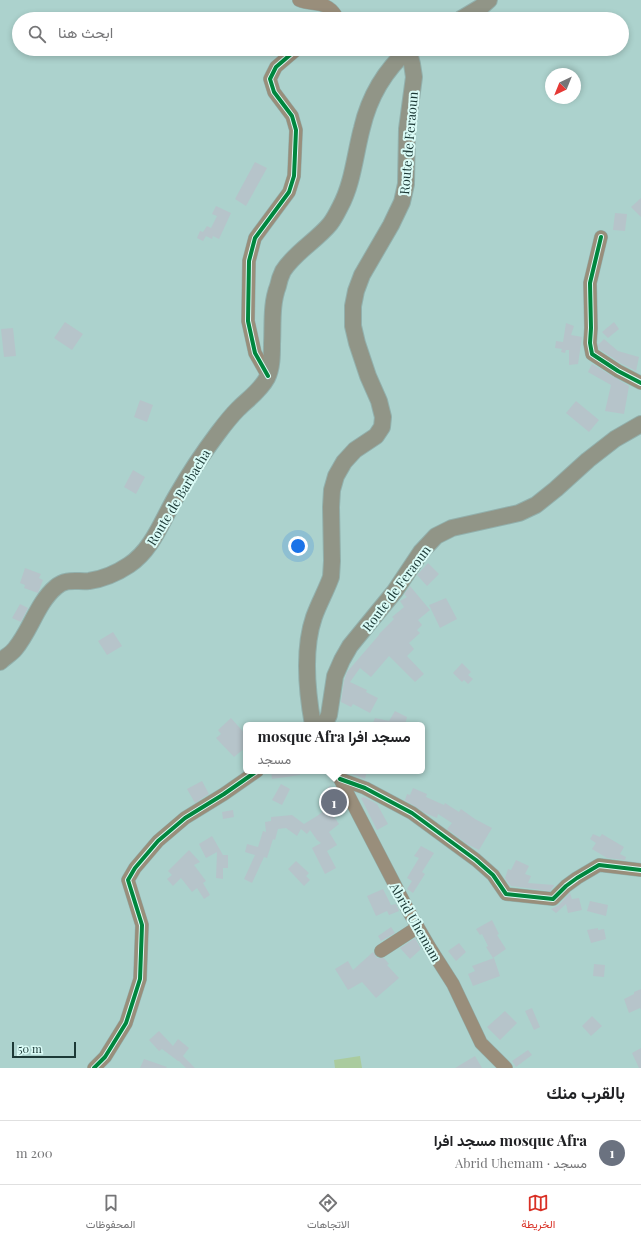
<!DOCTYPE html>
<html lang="ar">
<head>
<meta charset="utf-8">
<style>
  :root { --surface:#fff; --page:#f6f6f6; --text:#202124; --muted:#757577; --line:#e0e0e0; --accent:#d93025 }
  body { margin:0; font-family:"Playfair Display",Vazirmatn,serif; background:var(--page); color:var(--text); direction:rtl }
  .compass { position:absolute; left:545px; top:68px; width:36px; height:36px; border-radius:50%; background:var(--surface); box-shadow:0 2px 6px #0003; rotate:223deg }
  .scale { position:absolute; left:12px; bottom:10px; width:64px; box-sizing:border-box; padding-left:4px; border:2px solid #1c3936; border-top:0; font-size:11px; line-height:14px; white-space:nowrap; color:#1c3936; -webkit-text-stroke:3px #dafbf6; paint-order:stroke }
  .you { position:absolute; left:298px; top:546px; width:14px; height:14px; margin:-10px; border:3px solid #fff; border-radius:50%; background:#1a73e8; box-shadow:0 0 0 6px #1a73e833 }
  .badge { display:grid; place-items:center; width:26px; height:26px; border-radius:50%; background:var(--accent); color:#fff; font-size:13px; font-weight:700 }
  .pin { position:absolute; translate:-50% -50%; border:2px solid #fff; box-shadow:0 1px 4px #0006 }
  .popup { position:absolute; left:243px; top:722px; width:182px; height:52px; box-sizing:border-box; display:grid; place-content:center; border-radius:6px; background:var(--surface); filter:drop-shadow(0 1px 3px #0005); font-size:13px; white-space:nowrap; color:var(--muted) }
  .popup b { font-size:15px; color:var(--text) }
  .popup::after { content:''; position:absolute; left:50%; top:100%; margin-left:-8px; border:8px solid transparent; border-top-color:var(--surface) }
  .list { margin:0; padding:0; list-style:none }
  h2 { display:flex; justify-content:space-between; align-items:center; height:52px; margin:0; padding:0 16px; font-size:17px }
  h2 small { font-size:13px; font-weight:400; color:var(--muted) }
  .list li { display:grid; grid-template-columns:26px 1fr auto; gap:12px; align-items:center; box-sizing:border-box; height:64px; padding:0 16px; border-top:1px solid var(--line) }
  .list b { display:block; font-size:15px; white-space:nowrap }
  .list p { margin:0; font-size:13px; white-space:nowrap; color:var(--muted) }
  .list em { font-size:13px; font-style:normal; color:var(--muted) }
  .icon { flex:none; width:22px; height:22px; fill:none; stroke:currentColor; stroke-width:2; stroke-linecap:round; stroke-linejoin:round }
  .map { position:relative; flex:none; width:641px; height:1068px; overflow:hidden; direction:ltr }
  .search { position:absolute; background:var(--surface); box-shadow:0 2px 6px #0003; left:12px; right:12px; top:12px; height:44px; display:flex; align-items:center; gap:10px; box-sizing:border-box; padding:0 14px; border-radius:22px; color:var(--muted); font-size:15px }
  .sheet { height:116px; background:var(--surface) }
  nav { display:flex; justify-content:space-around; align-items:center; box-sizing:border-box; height:56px; border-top:1px solid var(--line); background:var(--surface); font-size:11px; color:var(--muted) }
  nav a { display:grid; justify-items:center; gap:2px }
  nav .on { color:var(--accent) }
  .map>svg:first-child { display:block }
  .green { fill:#aacb9e }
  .building { fill:#b6c4ca }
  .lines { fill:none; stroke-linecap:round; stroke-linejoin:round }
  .minor-casing { stroke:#92b0ac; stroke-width:14 }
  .major-casing { stroke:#92b0ac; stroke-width:18 }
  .minor { stroke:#998e7b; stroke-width:13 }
  .major { stroke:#919587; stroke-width:16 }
  .cycleway-casing { stroke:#dafbf6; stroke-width:6 }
  .cycleway { stroke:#00873e; stroke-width:4 }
  .labels { text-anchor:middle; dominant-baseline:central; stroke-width:4; stroke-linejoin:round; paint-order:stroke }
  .street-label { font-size:13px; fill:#1c3936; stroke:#dafbf6 }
</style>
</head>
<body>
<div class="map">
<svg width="641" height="1068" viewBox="0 0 641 1068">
  <rect width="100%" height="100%" fill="#acd2cd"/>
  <path class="green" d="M360 1056 362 1068H335L334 1060Z"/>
  <path class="building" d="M255 162 267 168 246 206 235 199Z
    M641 198V217L631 207Z
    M216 206 231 213 219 239 213 236 212 239 206 236 203 241 197 238 200 231 203 232 207 226 211 228 217 216 212 214Z
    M615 213 627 214 625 231 613 230Z
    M65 322 83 334 72 350 54 338Z
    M614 322 619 329 608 338 602 332Z
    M566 323 574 326 571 335 582 337 578 364 569 365V350H566L565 353 561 352 562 349 555 348 556 341 563 342Z
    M13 328 16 356 4 357 1 329Z
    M604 339 618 351 639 357 636 371 622 364 599 349 598 345Z
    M592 364 629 386 624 414 605 411 611 385 588 372Z
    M140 400 153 405 147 422 134 417Z
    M576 401 599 420 589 432 566 413Z
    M133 470 145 477 136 494 124 487Z
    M428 563 439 574 427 586 417 575Z
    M25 568 41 574 39 578 43 580 38 593 24 588 25 585 20 583Z
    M410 586 430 610 418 620 422 625 417 630 420 633 409 643 414 649 407 656 424 674 415 682 389 656 371 677 360 668 350 682 367 690 366 692 378 698 370 713 353 704 351 707 341 702 344 681 347 672 379 635V634L394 619 392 617 404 607 400 601 407 597 404 594Z
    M446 598 457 619 440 628 429 605Z
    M20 604 28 608 21 622 12 618Z
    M113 632 122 646 107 655 98 641Z
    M462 663 471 672 468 675 473 679 468 684 464 680 462 682 453 673Z
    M395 711 407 717 405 725H372L375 718 389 721Z
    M231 718 246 735V747L234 757 216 738 221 734 218 730Z
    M271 771H300V775L272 779Z
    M344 771H367L365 779Z
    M202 781 209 794 195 803 187 789Z
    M281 784 290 789 282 805 272 800Z
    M330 786 340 797 344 803 333 813 334 815H333L339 824 329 832 337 845 327 851 336 868 325 874 312 848 321 843 317 840 310 830 307 834 301 829 297 836 286 828 278 829 275 840 273 839 267 858 264 857 252 883 244 879 255 855 245 852 247 844 258 847 263 831 266 832 265 822 271 821V817L292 815 304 824 317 816 330 806 320 796Z
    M413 788 427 794 426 797 444 805 445 803 459 812 461 809 475 819 492 828 479 850 467 844 447 829 452 823 438 814 437 818 425 813 405 800 407 794 410 795Z
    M364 797 377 804 388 824 377 830 361 798Z
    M233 810 234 817 223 819 222 812Z
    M593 834 600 837 602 834 624 847 620 854 626 857 625 860 607 858 592 849 596 843 590 839Z
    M212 836 223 855H228V868H223V879L216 878 217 852 206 858 199 844Z
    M421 846 434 853 422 872 425 874 413 893 407 889 412 881 407 878 419 858 414 856Z
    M189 850 200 862 194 865 206 881 203 883 210 895 204 899 197 888 192 892 181 878 173 886 167 879 172 875 168 871Z
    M516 860 529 866 525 874 531 876 528 883 554 885V886L550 891 511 886 505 878 508 869 511 870Z
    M296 861 309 873 306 876 310 880 304 886 288 869Z
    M383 889 391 905 396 904 399 911 389 915 387 911 376 916 367 896Z
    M570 893 572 899 579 898 582 910 568 913 566 904 556 913 551 909 559 905Z
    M590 901 608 905 606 916 587 911Z
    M492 920 499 934 497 935 506 949 493 958 486 947 488 946 482 934 480 935 476 929Z
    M391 927 395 933 381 941 378 936Z
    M598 928V930L604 929 606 939 591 943 587 930Z
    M415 938 421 949 410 959 400 948Z
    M459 943 466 952 456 961 448 951Z
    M373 952 377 958H384L389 964 387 965 399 978 376 998 362 982 348 990 335 969 348 961 353 970Z
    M494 958 500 976 473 986 468 974 475 971 472 966Z
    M594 964 605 965 604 977 593 976Z
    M641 989V1010L640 1008 629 1013 624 999 634 994V992Z
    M532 1008 540 1027 534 1030 525 1011Z
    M505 1011 517 1023 500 1040 487 1027Z
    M592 1016 602 1026 591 1036 582 1026Z
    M159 1031 173 1046 178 1039 189 1048 183 1056 195 1068H186L179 1061H178L162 1049 159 1051 149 1040Z
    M641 1048V1068H639L632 1053Z
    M528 1050 532 1055 516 1067 512 1061Z
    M475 1056 482 1068H455Z
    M144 1059 167 1067 166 1068H140Z"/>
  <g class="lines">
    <g class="minor-casing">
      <path id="minor" d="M299 0C313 6 327 0 336 16L334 19
        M601 237 590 283 591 328 590 343 592 354 618 371 641 383
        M268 376 255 353 248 321 249 261 255 238 289 192 294 176 296 130 292 116 274 92 270 79 276 67 297 49
        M333 771 340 779 409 912 430 948 453 984 481 1043 506 1068
        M340 779 365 788 412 813 476 860 493 875 506 894 553 899 566 886 577 878 599 865 641 870
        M381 951 418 927
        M94 1068 105 1057 126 1023 140 979 142 925 128 880 135 868 158 841 185 818 224 794 257 771"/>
    </g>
    <g class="major-casing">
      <path id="major" d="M461 19 481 7 489 0
        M0 662C5 657 11 654 15 649 31 630 37 603 56 587 66 578 77 582 89 581 103 579 117 573 129 565 153 549 162 520 177 495 189 474 203 453 218 433 224 425 231 416 238 409 248 399 260 391 267 378 272 368 272 355 272 344 273 324 271 304 278 286 279 281 281 275 283 271 295 252 316 241 330 224 334 219 337 213 340 207 353 183 355 154 362 128 369 98 385 70 409 49
        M313 725C307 692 303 649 314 617 319 603 326 591 331 577L332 561 331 507 332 490 336 476 344 462 355 450 376 436 382 427 383 417 379 401 368 376 357 343 353 326V306L356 291 362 275 391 225 402 202 406 184 407 129 414 77 412 64 408 49
        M322 725 325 723 329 715 335 676 342 660 350 646 395 591 421 552 436 536 452 528 519 513 536 505 556 489 588 460 615 439 641 424"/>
    </g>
    <use href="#minor" class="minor"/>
    <use href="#major" class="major"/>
    <g class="cycleway-casing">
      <path id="cycleway" d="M601 237 590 283 591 328 590 343 592 354 618 371 641 383
        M268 376 255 353 248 321 249 261 255 238 289 192 294 176 296 130 292 116 274 92 270 79 276 67 297 49
        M340 779 365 788 412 813 476 860 493 875 506 894 553 899 566 886 577 878 599 865 641 870
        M94 1068 105 1057 126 1023 140 979 142 925 128 880 135 868 158 841 185 818 224 794 257 771"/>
    </g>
    <use href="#cycleway" class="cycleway"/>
  </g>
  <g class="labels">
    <g class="street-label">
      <text transform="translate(408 143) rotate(-85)">Route de Feraoun</text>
      <text transform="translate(178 497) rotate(-59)">Route de Barbacha</text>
      <text transform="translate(396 588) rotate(-53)">Route de Feraoun</text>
      <text transform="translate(416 922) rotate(60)">Abrid Uhemam</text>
    </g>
  </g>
</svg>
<svg class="compass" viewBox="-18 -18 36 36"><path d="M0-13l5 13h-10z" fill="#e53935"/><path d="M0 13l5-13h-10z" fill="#757577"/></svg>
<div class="scale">50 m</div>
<div class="you"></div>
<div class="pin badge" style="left:334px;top:802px;background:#6b7280">1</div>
<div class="popup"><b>mosque Afra مسجد افرا</b>مسجد</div>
<div class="search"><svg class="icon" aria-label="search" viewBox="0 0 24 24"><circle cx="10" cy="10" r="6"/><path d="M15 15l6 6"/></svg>ابحث هنا</div>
</div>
<section class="sheet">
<h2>بالقرب منك<small></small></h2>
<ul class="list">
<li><span class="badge" style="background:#6b7280">1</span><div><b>mosque Afra مسجد افرا</b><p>مسجد · Abrid Uhemam</p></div><em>200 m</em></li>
</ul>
</section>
<nav>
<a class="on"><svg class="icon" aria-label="map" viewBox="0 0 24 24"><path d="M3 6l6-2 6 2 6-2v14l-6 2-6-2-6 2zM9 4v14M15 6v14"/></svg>الخريطة</a>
<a><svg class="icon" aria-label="directions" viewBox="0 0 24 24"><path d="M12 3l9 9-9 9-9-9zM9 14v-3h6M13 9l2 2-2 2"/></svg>الاتجاهات</a>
<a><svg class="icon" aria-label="saved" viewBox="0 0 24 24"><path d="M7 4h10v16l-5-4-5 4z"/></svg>المحفوظات</a>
</nav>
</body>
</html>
